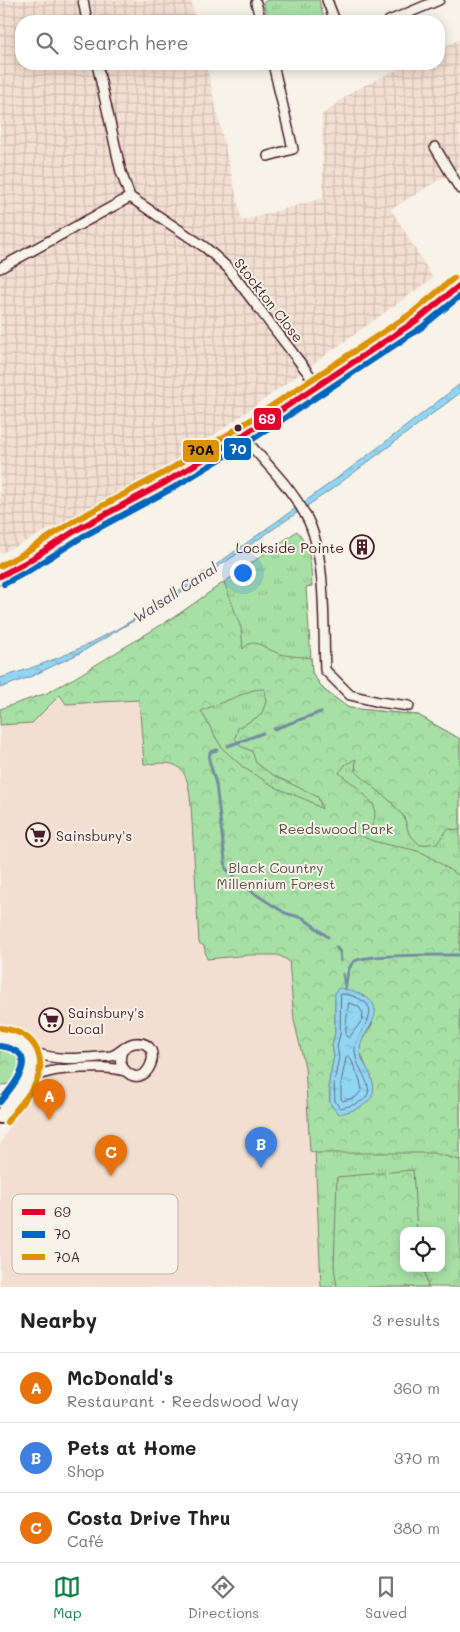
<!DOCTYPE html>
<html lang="en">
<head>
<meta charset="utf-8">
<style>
  :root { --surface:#fff; --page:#f2f2f2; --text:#222; --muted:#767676; --line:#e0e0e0; --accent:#0b8043 }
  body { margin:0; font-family:Mali,sans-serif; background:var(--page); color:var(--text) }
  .controls { position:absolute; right:15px; bottom:15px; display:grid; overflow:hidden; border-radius:10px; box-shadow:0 2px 12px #0003 }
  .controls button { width:45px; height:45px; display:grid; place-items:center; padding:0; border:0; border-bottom:1px solid var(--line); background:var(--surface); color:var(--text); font:25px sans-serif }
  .you { position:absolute; left:242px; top:572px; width:18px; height:18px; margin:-12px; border:4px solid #fff; border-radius:50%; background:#1a73e8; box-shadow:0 0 0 8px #1a73e833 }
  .badge { display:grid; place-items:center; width:32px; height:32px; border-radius:50%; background:var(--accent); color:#fff; font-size:16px; font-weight:700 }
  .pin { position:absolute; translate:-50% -41px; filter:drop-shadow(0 1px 2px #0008) }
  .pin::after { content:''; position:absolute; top:26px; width:18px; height:15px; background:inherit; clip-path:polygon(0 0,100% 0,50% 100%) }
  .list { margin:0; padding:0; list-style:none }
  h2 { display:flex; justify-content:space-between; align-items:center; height:65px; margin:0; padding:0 20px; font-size:21px }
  h2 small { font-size:16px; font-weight:400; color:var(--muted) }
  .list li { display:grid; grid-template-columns:32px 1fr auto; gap:15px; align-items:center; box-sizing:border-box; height:70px; padding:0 20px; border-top:1px solid var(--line) }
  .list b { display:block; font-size:19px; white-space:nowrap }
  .list p { margin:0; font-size:16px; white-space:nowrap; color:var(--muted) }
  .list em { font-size:16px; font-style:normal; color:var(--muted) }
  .icon { flex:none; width:28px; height:28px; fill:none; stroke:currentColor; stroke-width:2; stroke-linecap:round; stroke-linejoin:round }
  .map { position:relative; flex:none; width:460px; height:1287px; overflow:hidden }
  .search { position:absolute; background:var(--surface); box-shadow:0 2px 12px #0003; left:15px; right:15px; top:15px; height:55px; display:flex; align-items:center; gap:12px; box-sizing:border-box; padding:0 18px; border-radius:20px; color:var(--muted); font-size:19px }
  .sheet { height:275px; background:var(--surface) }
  nav { display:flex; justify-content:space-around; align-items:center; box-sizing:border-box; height:70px; border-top:1px solid var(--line); background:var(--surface); font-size:14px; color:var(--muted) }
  nav a { display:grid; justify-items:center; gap:2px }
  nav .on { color:var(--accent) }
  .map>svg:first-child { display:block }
  .built { fill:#f2dfd1 }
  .industrial { fill:url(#industrial-grid) }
  .grass { fill:url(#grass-tufts); stroke:#788068; fill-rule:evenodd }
  .forest { fill:url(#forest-crowns); stroke:#788068; fill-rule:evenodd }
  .water { fill:url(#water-ripples); stroke:#758da3 }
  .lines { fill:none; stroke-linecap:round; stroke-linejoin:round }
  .shore { stroke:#66687b; stroke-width:1 }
  .stream { stroke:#758da3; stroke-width:3 }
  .street-casing { stroke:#4a1f2b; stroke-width:12 }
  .secondary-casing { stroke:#4a1f2b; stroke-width:16 }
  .highway-casing { stroke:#4a1f2b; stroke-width:20 }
  .street { stroke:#f7f3e8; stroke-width:9 }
  .secondary { stroke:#f7f3e8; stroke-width:12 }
  .highway { stroke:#f7f3e8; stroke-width:16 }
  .bus-1-casing { stroke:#f7f3e8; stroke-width:10 }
  .bus-2-casing { stroke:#f7f3e8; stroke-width:10 }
  .bus-3-casing { stroke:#f7f3e8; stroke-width:10 }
  .bus-1 { stroke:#e4002b; stroke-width:6 }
  .bus-2 { stroke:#0065bd; stroke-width:6 }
  .bus-3 { stroke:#dd9206; stroke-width:6 }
  .bus-dot { fill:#4a1f2b; stroke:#f7f3e8; stroke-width:2 }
  .labels { text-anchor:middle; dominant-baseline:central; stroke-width:4; stroke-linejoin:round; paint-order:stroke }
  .street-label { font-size:14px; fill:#4a1f2b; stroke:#f7f3e8 }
  .poi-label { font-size:14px; fill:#4a1f2b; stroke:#f7f3e8; text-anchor:start }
  .park-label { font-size:14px; fill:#614f4a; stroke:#f7f3e8 }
  .water-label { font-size:15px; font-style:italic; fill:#5c4d5d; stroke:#f7f3e8 }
  .key { fill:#f7f3e8; stroke:#c3b3af; stroke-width:1 }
  .key-label { font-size:14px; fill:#4a1f2b }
  .line-badge { stroke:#f7f3e8; stroke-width:2 }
  .badge-label { font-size:14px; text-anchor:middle; font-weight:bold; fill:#fff }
  .pale-badge-label { font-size:14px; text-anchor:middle; font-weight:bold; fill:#111 }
</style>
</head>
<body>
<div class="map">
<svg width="460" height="1287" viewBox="0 0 460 1287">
  <defs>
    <pattern id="industrial-grid" width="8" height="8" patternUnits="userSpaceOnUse" patternTransform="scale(1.25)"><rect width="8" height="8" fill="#f2dfd1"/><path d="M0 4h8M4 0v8" fill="none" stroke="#d1bfb4"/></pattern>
    <pattern id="grass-tufts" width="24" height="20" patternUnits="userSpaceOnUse" patternTransform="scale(1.25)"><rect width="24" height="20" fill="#a7e0a5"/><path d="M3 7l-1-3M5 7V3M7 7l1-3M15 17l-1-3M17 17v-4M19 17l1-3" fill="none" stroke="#91c08e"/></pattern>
    <pattern id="forest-crowns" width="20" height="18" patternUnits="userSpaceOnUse" patternTransform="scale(1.25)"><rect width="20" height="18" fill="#a7e0a5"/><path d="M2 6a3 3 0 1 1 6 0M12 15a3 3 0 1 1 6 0" fill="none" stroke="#91c08e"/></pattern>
    <pattern id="water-ripples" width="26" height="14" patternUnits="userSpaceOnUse" patternTransform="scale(1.25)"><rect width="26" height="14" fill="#91d6f3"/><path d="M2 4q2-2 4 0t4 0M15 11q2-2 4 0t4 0" fill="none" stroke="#7fb7d0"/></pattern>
  </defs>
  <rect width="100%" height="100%" fill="#f7f3e8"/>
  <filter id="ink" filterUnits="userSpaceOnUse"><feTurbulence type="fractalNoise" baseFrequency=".02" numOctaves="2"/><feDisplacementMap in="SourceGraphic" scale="10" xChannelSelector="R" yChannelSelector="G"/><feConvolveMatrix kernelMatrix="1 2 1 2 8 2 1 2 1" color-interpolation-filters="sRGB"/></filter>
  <g filter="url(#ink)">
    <path class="built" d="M113 672 193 758 306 944 321 1287H0V1145L12 1121 42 1085V1052L13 1031H0V725L32 723 48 709 60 695Z"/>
    <path class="industrial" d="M0 0H191L196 21H21V64H206L242 221 323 198 322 115 353 91 409 64H439V49L460 39V169L459 168 391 209 433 278 160 474 0 554Z"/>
    <path class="grass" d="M268 0H319L322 12 326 21H269L263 2Z
      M297 531C311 546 311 566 312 586L306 587 312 673 324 690 349 708 418 715 460 739V1287H321L306 945 193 758 148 706 115 655 179 614ZM404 1231H441V1268H404Z"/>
    <path class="forest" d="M224 582 241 628 243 649C253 636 264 648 275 652 285 657 301 656 311 658L312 673 324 690 349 708 418 715 460 739V830L448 829 437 843 420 845 409 834 404 817 390 801 355 771 356 759 346 764 339 773 357 787 374 805 375 816 372 827 359 835C365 837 371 841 377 842 393 847 408 847 423 853 437 859 447 870 460 876V1160L433 1153H316L310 1151 305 1067 294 1020 289 961 278 955H249L207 959 204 946 199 943 191 805C189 791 189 769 172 764 164 762 153 764 144 764L139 700 66 704 60 695 32 723 0 725V709L47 693 76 677 179 614ZM264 689 266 702 261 715 238 728 235 738 240 746 252 751 256 763 273 775 318 797 322 809 309 801 277 788 244 768 222 748 201 711 253 690ZM335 999 373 1023 361 1042 360 1051 373 1084 333 1108 330 1102 329 1082 334 1056 332 1046 335 1033Z
      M0 1051C26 1049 27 1086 0 1085Z
      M413 1170 417 1231H404V1268H424L428 1287H337L334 1267 337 1177Z"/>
    <path class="water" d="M460 384V393L332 489 178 594 80 653 30 677 0 688V678C26 670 53 661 78 649 145 618 206 572 266 529 332 483 397 434 460 384Z
      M338 988C345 988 353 991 360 994 394 1009 360 1032 360 1049 360 1058 366 1066 370 1074 382 1101 361 1109 339 1114L333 1108 330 1103V1094L329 1082 334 1056 332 1046 335 1033V993Z"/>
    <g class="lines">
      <path class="shore" d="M341 994C347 994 354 996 360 999 385 1012 354 1033 355 1050 356 1077 393 1098 340 1108L335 1101 334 1083 339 1057 337 1047 340 1034Z
        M349 1003 358 1006 363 1013 362 1020 349 1038 346 1036V1025Z
        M348 1056 350 1057 360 1080 362 1090 356 1097 343 1101 341 1099V1083L346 1058Z"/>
      <path class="stream" d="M274 729 321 712
        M228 746 263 733
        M217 750 210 752 209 760 216 784 226 869 248 889 266 901 285 913 303 918 328 937
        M336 947 340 952 341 961
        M343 974 345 986
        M345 989C347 980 347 966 355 961 366 954 442 955 460 955"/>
      <g class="street-casing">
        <path id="street" d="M83 0 87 21
          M327 0 335 21
          M256 3 261 21
          M389 21 439 0
          M97 64 121 172 130 197 206 248 228 268 318 386
          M435 147 460 189
          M268 156 293 149 273 64
          M0 268 130 197
          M242 436C264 461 290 486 306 516 327 554 323 626 325 670L350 695 379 702 409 706
          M27 1049C54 1063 82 1058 111 1056 120 1054 125 1044 135 1043 169 1040 146 1096 124 1069 119 1064 120 1057 122 1051
          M29 1082C32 1079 35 1077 39 1075 55 1068 108 1065 125 1071"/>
      </g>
      <g class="secondary-casing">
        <path id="secondary" d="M0 1037C11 1038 21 1041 27 1050 45 1077 12 1096 0 1117"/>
      </g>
      <g class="highway-casing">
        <path id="highway" d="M0 576 25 563 78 529 166 482 242 436 417 320 460 285"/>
      </g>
      <use href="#street" class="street"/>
      <use href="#secondary" class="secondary"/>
      <use href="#highway" class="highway"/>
      <g class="bus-1-casing">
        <path id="bus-1" d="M0 576 25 563 78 529 166 482 242 436 417 320 460 285"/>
      </g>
      <g class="bus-2-casing">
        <path id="bus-2" d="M4 584 30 570 82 537 171 489 247 443 422 327 460 296
          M0 1046C43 1052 15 1084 0 1102"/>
      </g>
      <g class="bus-3-casing">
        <path id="bus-3" d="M0 566 21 555 74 521 162 474 237 429 412 313 454 278
          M1 1028C16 1030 30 1035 37 1050 50 1079 22 1100 7 1122"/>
      </g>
      <use href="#bus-1" class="bus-1"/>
      <use href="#bus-2" class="bus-2"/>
      <use href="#bus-3" class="bus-3"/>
    </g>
  </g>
  <defs>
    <g id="building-ring" transform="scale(1.25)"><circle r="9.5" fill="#f7f3e8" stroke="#4a1f2b" stroke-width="1.5"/><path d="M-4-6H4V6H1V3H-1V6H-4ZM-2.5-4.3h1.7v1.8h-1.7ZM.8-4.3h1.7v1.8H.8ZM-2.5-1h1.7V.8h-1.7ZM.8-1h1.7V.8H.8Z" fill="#4a1f2b"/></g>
    <g id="supermarket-ring" transform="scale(1.25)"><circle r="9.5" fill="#f7f3e8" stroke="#4a1f2b" stroke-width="1.5"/><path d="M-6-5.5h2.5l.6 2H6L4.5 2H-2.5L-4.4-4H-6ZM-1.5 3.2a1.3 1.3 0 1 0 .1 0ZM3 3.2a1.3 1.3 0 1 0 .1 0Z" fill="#4a1f2b"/></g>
  </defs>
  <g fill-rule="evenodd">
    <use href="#building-ring" x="362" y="547"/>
    <use href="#supermarket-ring" x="38" y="835"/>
    <use href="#supermarket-ring" x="51" y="1020"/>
  </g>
  <circle class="bus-dot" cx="238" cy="428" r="4.5"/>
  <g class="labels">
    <g class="street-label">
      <text transform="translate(269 300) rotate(52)">Stockton Close</text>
    </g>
    <g class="poi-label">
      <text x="344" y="547" text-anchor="end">Lockside Pointe</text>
      <text x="56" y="835">Sainsbury's</text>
      <text x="68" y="1012">Sainsbury's<tspan x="68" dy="16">Local</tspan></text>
    </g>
    <g class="park-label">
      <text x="336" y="828">Reedswood Park</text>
      <text x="276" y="867">Black Country<tspan x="276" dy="16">Millennium Forest</tspan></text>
    </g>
    <g class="water-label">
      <text transform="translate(175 592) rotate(-33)">Walsall Canal</text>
    </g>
  </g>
  <rect x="12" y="1194" width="166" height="80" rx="8" class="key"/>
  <rect x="22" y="1209" width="23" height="6" fill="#e4002b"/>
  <rect x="22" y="1231" width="23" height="7" fill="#0065bd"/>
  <rect x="22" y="1254" width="23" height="6" fill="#dd9206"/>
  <g class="key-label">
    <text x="54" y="1217">69</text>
    <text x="54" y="1239">70</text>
    <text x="54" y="1262">70A</text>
  </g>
  <g class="line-badge">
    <rect x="253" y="407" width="29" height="24" rx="5" fill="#e4002b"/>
    <rect x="223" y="437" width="29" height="24" rx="5" fill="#0065bd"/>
    <rect x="182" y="439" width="38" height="24" rx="5" fill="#dd9206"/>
  </g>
  <g class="badge-label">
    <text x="267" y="424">69</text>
    <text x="238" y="454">70</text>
  </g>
  <g class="pale-badge-label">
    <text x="201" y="455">70A</text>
  </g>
</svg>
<div class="controls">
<button><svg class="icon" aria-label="locate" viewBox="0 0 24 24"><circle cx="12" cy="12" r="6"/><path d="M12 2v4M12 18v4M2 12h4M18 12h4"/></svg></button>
</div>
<div class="you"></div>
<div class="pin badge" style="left:49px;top:1120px;background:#e8710a">A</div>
<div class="pin badge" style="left:261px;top:1168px;background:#3f7fe0">B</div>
<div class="pin badge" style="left:111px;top:1176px;background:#e8710a">C</div>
<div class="search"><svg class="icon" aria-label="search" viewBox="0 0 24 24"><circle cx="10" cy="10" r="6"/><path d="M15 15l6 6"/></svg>Search here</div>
</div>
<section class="sheet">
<h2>Nearby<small>3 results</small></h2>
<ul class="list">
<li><span class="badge" style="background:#e8710a">A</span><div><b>McDonald's</b><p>Restaurant · Reedswood Way</p></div><em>360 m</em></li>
<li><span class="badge" style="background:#3f7fe0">B</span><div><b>Pets at Home</b><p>Shop</p></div><em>370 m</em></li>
<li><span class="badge" style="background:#e8710a">C</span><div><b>Costa Drive Thru</b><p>Café</p></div><em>380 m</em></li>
</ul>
</section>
<nav>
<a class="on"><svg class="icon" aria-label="map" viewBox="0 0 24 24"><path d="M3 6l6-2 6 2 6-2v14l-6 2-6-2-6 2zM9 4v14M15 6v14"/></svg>Map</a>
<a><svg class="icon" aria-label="directions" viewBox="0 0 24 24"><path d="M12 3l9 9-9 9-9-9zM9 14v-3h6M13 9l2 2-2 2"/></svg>Directions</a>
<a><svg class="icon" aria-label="saved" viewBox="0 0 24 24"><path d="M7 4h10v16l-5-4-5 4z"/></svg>Saved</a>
</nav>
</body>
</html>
